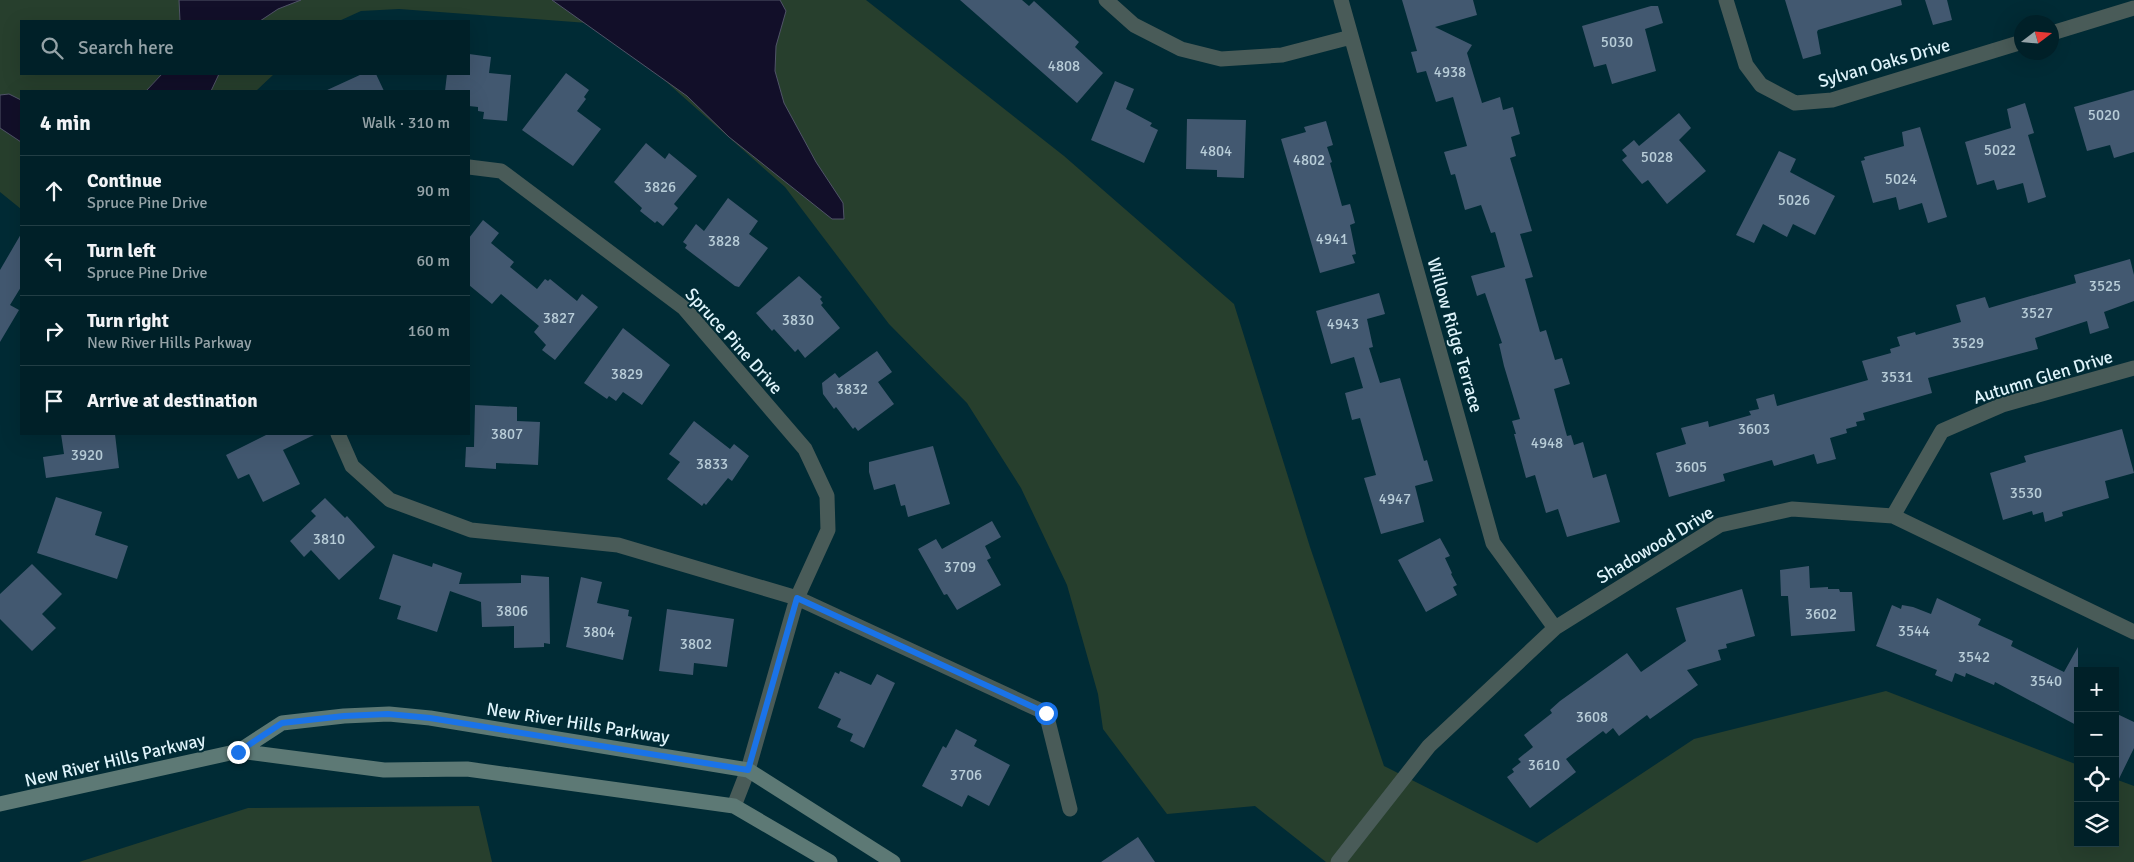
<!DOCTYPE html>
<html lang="en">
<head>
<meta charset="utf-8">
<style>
  :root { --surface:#002028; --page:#0e2d34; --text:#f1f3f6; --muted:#95a3a8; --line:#223e45 }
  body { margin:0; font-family:Signika,sans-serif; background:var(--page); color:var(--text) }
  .controls { position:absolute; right:15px; bottom:15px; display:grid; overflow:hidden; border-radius:0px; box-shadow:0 5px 20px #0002 }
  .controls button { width:45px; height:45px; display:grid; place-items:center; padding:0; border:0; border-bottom:1px solid var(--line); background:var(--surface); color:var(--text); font:25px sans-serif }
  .compass { position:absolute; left:2014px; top:15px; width:45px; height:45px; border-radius:50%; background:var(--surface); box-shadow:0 5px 20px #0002; rotate:74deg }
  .stop { position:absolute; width:15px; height:15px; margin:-11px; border:4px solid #1a73e8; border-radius:50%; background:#fff }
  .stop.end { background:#1a73e8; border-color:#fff; box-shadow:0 1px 5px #0008 }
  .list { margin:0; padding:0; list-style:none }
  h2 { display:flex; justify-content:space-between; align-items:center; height:65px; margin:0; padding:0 20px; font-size:21px }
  h2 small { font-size:16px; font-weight:400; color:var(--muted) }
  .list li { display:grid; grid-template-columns:32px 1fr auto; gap:15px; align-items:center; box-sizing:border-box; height:70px; padding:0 20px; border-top:1px solid var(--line) }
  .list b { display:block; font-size:19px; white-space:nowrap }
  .list p { margin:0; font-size:16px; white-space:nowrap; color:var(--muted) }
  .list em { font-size:16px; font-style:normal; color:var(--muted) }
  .icon { flex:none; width:28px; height:28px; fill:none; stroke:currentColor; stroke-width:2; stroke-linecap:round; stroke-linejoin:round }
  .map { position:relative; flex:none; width:2134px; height:862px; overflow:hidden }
  .search { position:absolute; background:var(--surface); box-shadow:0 5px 20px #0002; left:20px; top:20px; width:450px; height:55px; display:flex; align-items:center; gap:12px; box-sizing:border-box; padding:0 18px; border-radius:0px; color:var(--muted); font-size:19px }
  .panel { position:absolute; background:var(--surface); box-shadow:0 5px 20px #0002; left:20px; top:90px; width:450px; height:345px; border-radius:0px }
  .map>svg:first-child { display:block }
  .grass { fill:#273f2d }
  .water { fill:#120f29; stroke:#505468 }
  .building { fill:#425870 }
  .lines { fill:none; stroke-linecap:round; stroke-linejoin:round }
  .street { stroke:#495b58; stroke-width:15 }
  .secondary { stroke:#5d7975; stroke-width:15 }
  .route { stroke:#1a73e8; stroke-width:6 }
  .labels { text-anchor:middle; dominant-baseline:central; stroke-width:4; stroke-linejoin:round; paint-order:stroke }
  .number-label { font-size:15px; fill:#b8cdd8 }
  .street-label { font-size:18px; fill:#dff4fb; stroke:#002b35 }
</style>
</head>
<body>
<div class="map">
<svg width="2134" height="862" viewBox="0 0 2134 862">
  <rect width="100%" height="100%" fill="#002b35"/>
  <path class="grass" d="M0 0H866L1064 156 1234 304 1310 547 1384 766 1537 843 1694 739 1886 691 2078 765V843H2115V779L2134 786V862H1326L1255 806 1167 814 1103 729 1098 694 1067 585 1021 488 967 403 889 324 785 187 601 24 399 9 361 11 339 21H21V74H274L256 91H21V209L0 192Z
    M479 806 492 862H79L248 808Z"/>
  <path class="water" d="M179 0H301L278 9 260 21H180Z
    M552 0H780L786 11 776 46 775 71 784 103 816 162 843 203 844 219H832L729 137 687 96Z
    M162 74H219L211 91H146Z
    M9 94 21 100V142L0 128V95Z"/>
  <path class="building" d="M960 0H1022L1029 6 1034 1 1079 42 1075 47 1103 73 1077 103Z
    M1402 0H1473L1477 15 1435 27 1472 45 1467 53 1482 103 1500 97 1503 110 1513 107 1520 134 1511 137 1516 156 1510 158 1532 231 1520 234 1533 277 1525 279 1540 332 1546 330 1555 360 1562 358 1570 384 1554 389 1567 436 1571 435 1574 445 1583 442 1593 478 1606 474 1620 522 1567 537 1558 509 1546 513 1535 475 1526 478 1514 434H1516L1512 421 1520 419 1504 366 1499 344 1502 343 1485 293 1477 296 1471 276 1505 267 1495 232 1491 233 1481 205 1465 210 1455 174 1451 175 1444 152 1467 146 1453 97 1436 102 1426 71 1417 73 1411 52 1417 51Z
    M1785 0H1901L1902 5 1818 30 1817 32 1821 54 1803 59Z
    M1925 0H1947L1952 20 1933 25Z
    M1651 6H1658L1663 23 1645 29 1656 71 1612 84 1606 64 1594 67 1582 26Z
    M469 54 491 57 489 73 511 75 507 121 483 119 484 112 478 111V107L469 106V91H445L447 74H469Z
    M566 73 589 90 584 97 586 99 577 111 601 129 573 166 522 130Z
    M362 74H376L384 91H325Z
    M1115 81 1134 89 1126 109 1152 123 1150 126 1158 130 1144 163 1091 140Z
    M2134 90V152L2114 158 2110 145 2087 151 2074 107Z
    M2025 103 2034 133 2028 135 2046 197 2028 203 2023 183 1997 190 1994 180 1977 185 1965 142 2011 128 2007 109Z
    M1679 113 1691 128 1679 140 1706 171 1667 204 1648 180 1642 184 1622 160 1627 156 1622 150 1634 140 1639 146Z
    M1187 119 1246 120 1244 178 1217 177V170L1186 169Z
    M1326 121 1333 145 1327 147 1332 162 1330 163 1342 206 1350 204 1355 223 1350 225 1356 254 1352 255 1355 263 1320 273 1281 139 1306 132 1304 127Z
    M1920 127 1947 217 1928 223 1922 203 1899 210 1896 197 1873 203 1861 161 1865 160 1864 157 1904 146 1902 132Z
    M646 143 665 159 669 153 697 176 674 204 678 208 663 226 657 221 655 223 640 211 642 208 614 182Z
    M1779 151 1796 159 1790 172 1835 196 1815 235 1793 224 1787 237 1763 224 1754 243 1736 235Z
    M728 198 758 221 749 234 768 248 739 287 735 286 685 248 687 245 683 242 696 224 704 231Z
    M483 220 499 233 491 243 514 262 510 267 537 289 545 279 548 281 550 279 577 301 582 294 598 307 555 360 542 350 546 345 534 332 539 326 501 294 492 304 469 285V238Z
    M21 234V287L10 305 19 310 0 342V270Z
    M2130 259 2134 275V301L2104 312 2109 328 2090 334 2087 321 2035 338 2038 349 1928 378 1932 393 1863 413 1865 420 1856 422 1857 426 1846 429 1847 433 1830 438 1836 459 1817 464 1814 454 1774 466 1772 460 1723 474 1725 481 1669 497 1656 453 1686 444 1681 428 1708 421 1709 427 1751 415 1749 411 1759 409 1756 399 1774 394 1777 406 1868 380 1862 361 1891 353 1890 349 1900 346 1897 337 1915 332 1916 335 1961 322 1956 305 1985 297 1989 308 2076 283 2074 275Z
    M799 276 822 297 820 299 823 303 821 305 840 328 805 358 798 349 795 352 774 329 772 331 756 313Z
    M1379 293 1385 314 1367 319 1373 347 1369 348 1380 383 1400 378 1424 461 1427 460 1433 481 1415 486 1424 522 1381 534 1364 478 1376 475 1360 418 1352 420 1345 393 1363 388 1354 357 1331 364 1316 311Z
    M623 328 670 365 642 405 623 392 616 401 609 396 607 399 584 383Z
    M877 351 892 372 878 382 894 404 858 431 855 427 853 429 836 407 834 409 823 394 822 383 835 373 839 378Z
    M475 405 517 407V421L540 422 538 465 496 463V469L465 467 466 447H474Z
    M694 421 730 449 734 444 749 456 732 481 728 478 706 505 704 503 702 506 667 479 680 462 669 454Z
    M2122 429 2134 473 2105 481 2109 498 2062 512 2063 516 2045 522 2043 512 2033 515 2032 511 2003 520 1990 473 2026 462 2024 456Z
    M61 434H115L119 468 46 478 43 457 64 454Z
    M268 434H316L283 450 300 484 263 502 249 474 238 479 226 455Z
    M933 446 950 504 908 517 905 505 901 506 895 484 874 490 869 472V462Z
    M56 497 102 512 95 535 128 546 117 579 37 553Z
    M325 498 345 518 347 516 375 547 339 580 311 550 304 557 290 541 316 516 311 511Z
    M992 521 1001 537 985 546 991 558 987 560 1001 585 957 610 947 594 944 595 918 549 936 539 942 549Z
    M1440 538 1450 556 1445 558 1452 573 1451 574 1457 585 1453 587 1457 595 1426 612 1398 560Z
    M393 554 432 567 433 563 462 573 459 584 521 583V575L549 577 550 644 544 643V647L514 648V626L482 627 481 602 450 591 437 632 397 619 401 606 379 599Z
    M32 564 62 594 42 614 56 628 32 651 0 619V594Z
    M1809 566 1810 588 1828 587V589H1839L1840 592H1852L1855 631 1791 636 1788 596H1781L1780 570Z
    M581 577 602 582 597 603 629 610 628 616 632 617 623 660 566 647Z
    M1742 589 1755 636 1726 644 1727 648 1718 650 1721 660 1687 670 1698 685 1650 719 1647 715 1619 736 1613 728 1606 734 1603 731 1566 759 1576 772 1530 808 1507 777 1514 772 1512 769 1521 762 1518 759 1533 747 1524 735 1552 713 1550 710 1560 701 1627 653 1641 672 1686 641 1676 608Z
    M1937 598 1981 619 1978 625 2013 641 2011 646 2064 672 2078 647V726L1995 682 1994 685 1966 673 1965 677 1955 673 1952 682 1935 675 1937 670 1876 646 1892 605 1901 609 1902 605 1913 607 1931 614Z
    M667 609 734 619 727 667 694 663 693 675 659 671Z
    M840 671 871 685 877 674 895 683 864 748 850 741 853 734 837 727 841 719 818 708 835 672 839 674Z
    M2115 713 2134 722V748L2115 787Z
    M956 729 977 740 974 746 1010 765 989 806 968 795 962 807 922 786 943 746 946 748Z
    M1138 837 1155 862H1101L1129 843Z"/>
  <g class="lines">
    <path class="street" d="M1106 0 1134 25 1181 49 1221 59 1282 55 1351 37
      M1341 0 1493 543 1555 628
      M1726 0 1746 65 1761 85 1795 103 1832 100 2022 42
      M2052 33 2134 8
      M338 434 352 466 390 500 471 530 618 545 797 598 828 530 827 496 805 449 684 308 501 171 469 167
      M1893 516 1942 431 2002 405 2134 368
      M734 806 748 770 797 598 1046 713 1070 809
      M1338 862 1429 746 1555 628 1720 525 1792 509 1893 516 2134 632"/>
    <path class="secondary" d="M239 751 282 723 344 716 389 714 430 718 748 770 893 862
      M0 804 239 751 384 770 467 769 734 806 830 862"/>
  </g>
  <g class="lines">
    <path class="route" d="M238 752 282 723 344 716 388 714 430 718 748 770 797 598 1046 713"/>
  </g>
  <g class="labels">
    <g class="number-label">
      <text x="1617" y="42">5030</text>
      <text x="1064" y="66">4808</text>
      <text x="1450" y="72">4938</text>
      <text x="2104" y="115">5020</text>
      <text x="2000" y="150">5022</text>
      <text x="1216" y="151">4804</text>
      <text x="1657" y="157">5028</text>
      <text x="1309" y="160">4802</text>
      <text x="1901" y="179">5024</text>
      <text x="660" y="187">3826</text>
      <text x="1794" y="200">5026</text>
      <text x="1332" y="239">4941</text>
      <text x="724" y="241">3828</text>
      <text x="2105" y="286">3525</text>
      <text x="2037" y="313">3527</text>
      <text x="559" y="318">3827</text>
      <text x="798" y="320">3830</text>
      <text x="1343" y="324">4943</text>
      <text x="1968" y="343">3529</text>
      <text x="627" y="374">3829</text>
      <text x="1897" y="377">3531</text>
      <text x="852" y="389">3832</text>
      <text x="1754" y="429">3603</text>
      <text x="507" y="434">3807</text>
      <text x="1547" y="443">4948</text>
      <text x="87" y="455">3920</text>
      <text x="712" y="464">3833</text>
      <text x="1691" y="467">3605</text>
      <text x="2026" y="493">3530</text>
      <text x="1395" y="499">4947</text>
      <text x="329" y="539">3810</text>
      <text x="960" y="567">3709</text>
      <text x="512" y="611">3806</text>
      <text x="1821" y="614">3602</text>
      <text x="1914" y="631">3544</text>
      <text x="599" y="632">3804</text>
      <text x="696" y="644">3802</text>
      <text x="1974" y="657">3542</text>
      <text x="2046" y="681">3540</text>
      <text x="1592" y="717">3608</text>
      <text x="1544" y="765">3610</text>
      <text x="966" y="775">3706</text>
    </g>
    <g class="street-label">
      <text transform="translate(1884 63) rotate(-16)">Sylvan Oaks Drive</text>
      <text transform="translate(1455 335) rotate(74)">Willow Ridge Terrace</text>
      <text transform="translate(734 341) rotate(48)">Spruce Pine Drive</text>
      <text transform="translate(2043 377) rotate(-17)">Autumn Glen Drive</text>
      <text transform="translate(1655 545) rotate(-31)">Shadowood Drive</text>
      <text transform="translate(578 723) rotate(9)">New River Hills Parkway</text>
      <text transform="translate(115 760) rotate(-13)">New River Hills Parkway</text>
    </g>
  </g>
</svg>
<div class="controls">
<button>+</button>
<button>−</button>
<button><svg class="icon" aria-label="locate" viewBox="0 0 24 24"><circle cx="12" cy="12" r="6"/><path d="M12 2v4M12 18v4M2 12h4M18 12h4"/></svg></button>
<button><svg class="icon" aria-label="layers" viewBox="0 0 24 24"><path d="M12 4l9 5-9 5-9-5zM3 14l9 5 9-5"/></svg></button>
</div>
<svg class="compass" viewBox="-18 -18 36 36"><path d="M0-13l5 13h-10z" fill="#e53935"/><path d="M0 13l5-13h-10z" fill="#95a3a8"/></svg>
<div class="stop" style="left:1046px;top:713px"></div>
<div class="stop end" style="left:238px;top:752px"></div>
<div class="search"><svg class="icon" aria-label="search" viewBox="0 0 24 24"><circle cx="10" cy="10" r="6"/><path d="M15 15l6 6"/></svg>Search here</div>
<section class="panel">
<h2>4 min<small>Walk · 310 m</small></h2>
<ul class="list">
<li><svg class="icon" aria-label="ahead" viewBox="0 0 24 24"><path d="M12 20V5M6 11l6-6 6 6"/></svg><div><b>Continue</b><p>Spruce Pine Drive</p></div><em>90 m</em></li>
<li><svg class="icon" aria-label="left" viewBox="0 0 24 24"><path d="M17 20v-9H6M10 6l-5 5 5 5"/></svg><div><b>Turn left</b><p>Spruce Pine Drive</p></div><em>60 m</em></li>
<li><svg class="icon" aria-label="right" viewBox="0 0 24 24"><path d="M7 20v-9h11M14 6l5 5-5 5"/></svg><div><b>Turn right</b><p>New River Hills Parkway</p></div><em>160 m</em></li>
<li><svg class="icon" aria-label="arrive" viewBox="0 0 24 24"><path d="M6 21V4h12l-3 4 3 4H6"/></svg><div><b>Arrive at destination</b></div></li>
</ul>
</section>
</div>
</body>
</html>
